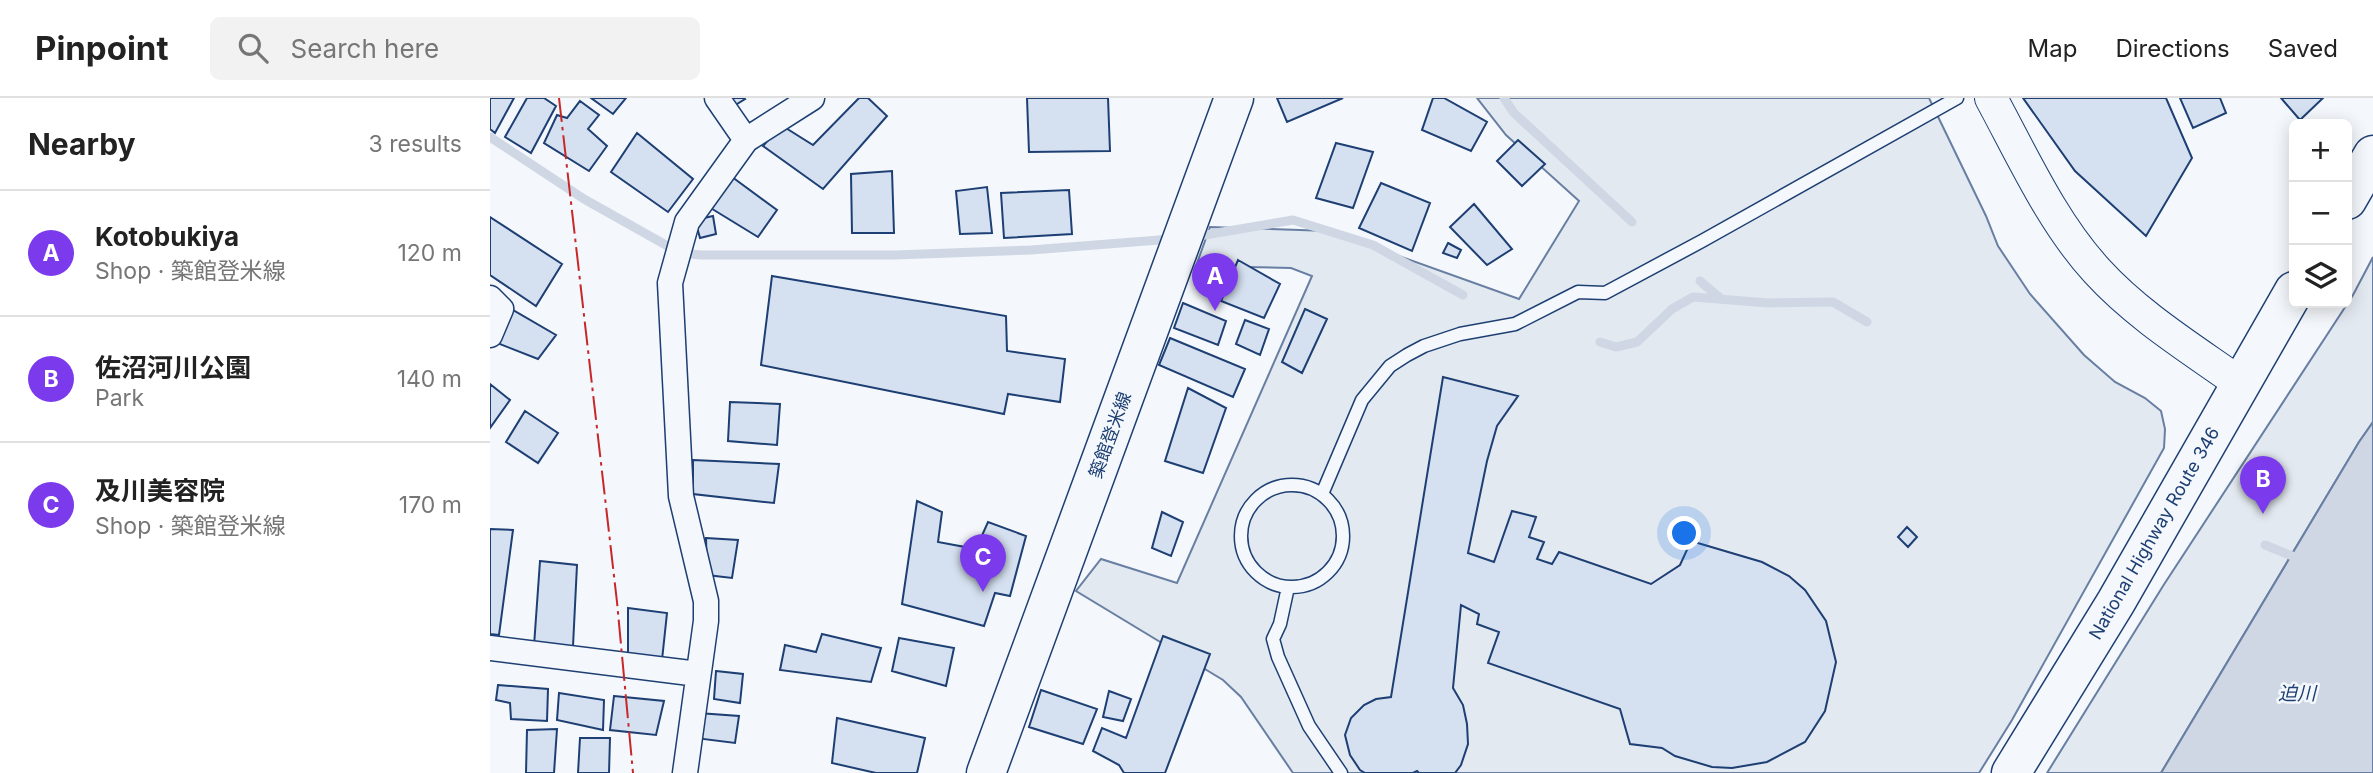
<!DOCTYPE html>
<html lang="en">
<head>
<meta charset="utf-8">
<style>
  :root { --surface:#fff; --page:#f2f2f2; --text:#222; --muted:#767676; --line:#e0e0e0; --accent:#7c3aed }
  body { margin:0; font-family:Inter,"Noto Sans JP",sans-serif; background:var(--page); color:var(--text) }
  .controls { position:absolute; right:21px; top:21px; display:grid; overflow:hidden; border-radius:10px; box-shadow:0 4px 18px #0003 }
  .controls button { width:63px; height:63px; display:grid; place-items:center; padding:0; border:0; border-bottom:2px solid var(--line); background:var(--surface); color:var(--text); font:35px sans-serif }
  .you { position:absolute; left:1195px; top:436px; width:24px; height:24px; margin:-18px; border:5px solid #fff; border-radius:50%; background:#1a73e8; box-shadow:0 0 0 10px #1a73e833 }
  .badge { display:grid; place-items:center; width:46px; height:46px; border-radius:50%; background:var(--accent); color:#fff; font-size:23px; font-weight:700 }
  .pin { position:absolute; translate:-50% -58px; filter:drop-shadow(0 2px 4px #0008) }
  .pin::after { content:''; position:absolute; top:37px; width:24px; height:21px; background:inherit; clip-path:polygon(0 0,100% 0,50% 100%) }
  .list { margin:0; padding:0; list-style:none }
  h2 { display:flex; justify-content:space-between; align-items:center; height:91px; margin:0; padding:0 28px; font-size:30px }
  h2 small { font-size:23px; font-weight:400; color:var(--muted) }
  .list li { display:grid; grid-template-columns:46px 1fr auto; gap:21px; align-items:center; box-sizing:border-box; height:126px; padding:0 28px; border-top:2px solid var(--line) }
  .list b { display:block; font-size:26px; white-space:nowrap }
  .list p { margin:0; font-size:23px; white-space:nowrap; color:var(--muted) }
  .list em { font-size:23px; font-style:normal; color:var(--muted) }
  .icon { flex:none; width:38px; height:38px; fill:none; stroke:currentColor; stroke-width:2; stroke-linecap:round; stroke-linejoin:round }
  .map { position:relative; flex:none; width:1883px; height:675px; overflow:hidden }
  header { display:flex; align-items:center; gap:42px; box-sizing:border-box; height:98px; padding:0 35px; background:var(--surface); border-bottom:2px solid var(--line) }
  header strong { font-size:33px }
  nav { display:flex; gap:38px; margin-inline-start:auto; font-size:24px }
  .search { width:490px; height:63px; background:var(--page); display:flex; align-items:center; gap:18px; box-sizing:border-box; padding:0 24px; border-radius:10px; color:var(--muted); font-size:26px }
  main { display:flex }
  aside { flex:1; background:var(--surface) }
  .map>svg:first-child { display:block }
  .green { fill:#e3e9f0; stroke:#687fa3; stroke-width:2 }
  .water { fill:#cfd7e4; stroke:#687fa3; stroke-width:2 }
  .lines { fill:none; stroke-linecap:round; stroke-linejoin:round }
  .stream { stroke:#cfd7e4; stroke-width:9 }
  .building { fill:#d5e0f0; stroke:#1d3f73; stroke-width:2 }
  .service-casing { stroke:#1d3f73; stroke-width:15 }
  .minor-casing { stroke:#1d3f73; stroke-width:27 }
  .tertiary-casing { stroke:#1d3f73; stroke-width:34 }
  .primary-casing { stroke:#1d3f73; stroke-width:41 }
  .trunk-casing { stroke:#1d3f73; stroke-width:41 }
  .service { stroke:#f4f7fb; stroke-width:12 }
  .minor { stroke:#f4f7fb; stroke-width:24 }
  .tertiary { stroke:#f4f7fb; stroke-width:32 }
  .primary { stroke:#f4f7fb; stroke-width:38 }
  .trunk { stroke:#f4f7fb; stroke-width:38 }
  .power { stroke:#c62828; stroke-width:2; stroke-dasharray:24 5 3.5 5; stroke-linecap:butt }
  .labels { text-anchor:middle; dominant-baseline:central; stroke-width:5; stroke-linejoin:round; paint-order:stroke }
  .street-label { font-size:18px; fill:#1d3f73; stroke:#f4f7fb }
  .water-label { font-size:19px; font-style:italic; fill:#1d3f73; stroke:#f4f7fb }
</style>
</head>
<body>
<header>
<strong>Pinpoint</strong>
<div class="search"><svg class="icon" aria-label="search" viewBox="0 0 24 24"><circle cx="10" cy="10" r="6"/><path d="M15 15l6 6"/></svg>Search here</div>
<nav><a>Map</a><a>Directions</a><a>Saved</a></nav>
</header>
<main>
<aside>
<h2>Nearby<small>3 results</small></h2>
<ul class="list">
<li><span class="badge">A</span><div><b>Kotobukiya</b><p>Shop · 築館登米線</p></div><em>120 m</em></li>
<li><span class="badge">B</span><div><b>佐沼河川公園</b><p>Park</p></div><em>140 m</em></li>
<li><span class="badge">C</span><div><b>及川美容院</b><p>Shop · 築館登米線</p></div><em>170 m</em></li>
</ul>
</aside>
<div class="map">
<svg width="1883" height="675" viewBox="0 0 1883 675">
  <rect width="100%" height="100%" fill="#f4f7fb"/>
  <path class="green" d="M987 0H1439L1496 118 1508 148 1540 196 1594 257 1625 284 1655 300 1671 313 1675 331 1674 350 1522 622 1489 675H803L751 599 733 582 586 493 611 461 687 485 822 178 801 170 706 168 720 129 839 133 1029 201 1089 103 1016 37Z
    M1883 159V324L1869 344 1671 675H1557L1673 488 1863 197Z"/>
  <path class="water" d="M1883 324V675H1671L1869 344Z"/>
  <g class="lines">
    <path class="stream" d="M1014 0 1024 15 1142 124
      M0 39 94 101 190 155 211 157H405L541 152 682 141
      M703 139 803 122 883 147 973 197
      M1210 183 1230 200
      M1110 244 1126 249 1147 244 1182 211 1203 199 1278 205 1343 204 1377 224
      M1775 447 1812 462"/>
  </g>
  <path class="building" d="M0 0H24L5 35 0 31Z
    M37 0H54L66 8 41 55 15 39Z
    M101 0H136L123 16Z
    M232 0H254L255 1 239 11Z
    M369 0H378L397 18 333 91 273 48 291 27 323 47Z
    M537 0H618L620 53 539 54Z
    M787 0H853L797 24Z
    M943 0H954L997 24 981 53 932 32Z
    M1533 0H1676L1702 60 1656 138 1585 73Z
    M1690 0H1730L1736 15 1703 30Z
    M1791 0H1833L1810 22Z
    M90 3 109 17 98 31 117 48 99 73 54 45 67 17 77 20Z
    M147 35 203 81 178 114 121 74Z
    M1028 42 1055 66 1032 88 1007 63Z
    M846 45 883 54 863 110 826 100Z
    M402 73 404 135H362L361 76Z
    M238 76 287 112 268 139 219 109Z
    M891 85 940 105 922 153 869 130Z
    M497 89 502 135 470 136 466 93Z
    M579 92 582 136 514 140 511 95Z
    M984 106 1022 151 997 167 960 129Z
    M223 118 226 136 210 140 205 122Z
    M0 119 72 166 46 208 0 177Z
    M958 145 971 152 967 160 953 155Z
    M748 162 790 186 774 220 731 203Z
    M282 178 516 218 517 253 575 261 570 304 518 296 514 316 271 267Z
    M693 205 736 223 728 247 684 230Z
    M18 209 66 237 48 261 2 243Z
    M815 211 837 221 812 275 792 264Z
    M755 222 779 231 770 257 746 246Z
    M680 240 755 271 743 299 669 267Z
    M953 279 1028 298 1007 328 997 363 978 455 1004 464 1022 413 1046 419 1039 439 1054 444 1047 461 1062 466 1069 454 1161 486 1190 467 1201 443 1272 464 1299 478 1315 492 1336 523 1346 564 1335 613 1315 644 1277 664 1242 670 1222 669 1185 658 1172 650 1140 646 1130 611 998 565 1009 534 987 526 989 516 971 507 963 590 973 607 977 626 978 646 971 667 965 675H929L927 673 923 675H875L870 672 860 657 855 637 861 620 874 607 886 601 901 599Z
    M0 286 20 302 0 330Z
    M698 290 736 310 713 375 675 363Z
    M240 304 290 306 287 347 238 343Z
    M35 313 68 335 48 365 16 344Z
    M203 362 289 366 284 405 203 396Z
    M427 403 452 414 448 444 486 451 498 424 536 438 520 498 505 495 494 528 412 506Z
    M672 414 693 424 681 458 662 450Z
    M1417 429 1427 439 1418 449 1408 439Z
    M0 431 23 432 9 537 0 536Z
    M216 440 248 442 242 480 217 477Z
    M50 463 87 467 83 548H44Z
    M138 510 177 515 172 562 138 560Z
    M332 536 391 550 381 584 290 572 295 547 326 554Z
    M673 538 720 556 675 675H634L629 667 603 653 612 630 636 640Z
    M409 540 464 550 456 588 402 573Z
    M226 573 253 576 250 605 224 601Z
    M8 587 58 591 57 623 21 621 20 605 6 602Z
    M551 592 607 611 593 646 539 629Z
    M619 593 641 601 633 623 613 619Z
    M69 595 114 602 113 632 67 622Z
    M124 598 174 603 166 637 120 632Z
    M208 615 249 618 245 645 205 640Z
    M347 620 435 640 427 675H386L342 665Z
    M67 631 64 675H36L37 632Z
    M90 640H120L119 675H88Z"/>
  <g class="lines">
    <g class="service-casing">
      <path id="service" d="M751 438a51 51 0 1 1 102 0a51 51 0 1 1-102 0Z
        M832 396 872 302 900 268 917 257 934 248 970 236 1025 226 1088 194 1115 195 1212 143 1467 0
        M798 489 790 526 783 541 788 559 819 628 851 675"/>
    </g>
    <g class="minor-casing">
      <path id="minor" d="M227 0 256 42
        M0 200 11 211 0 237
        M0 550 208 576
        M195 675 216 523V503L191 398 180 185 197 124 256 42 322 0"/>
    </g>
    <g class="tertiary-casing">
      <path id="tertiary" d="M1501 0C1533 59 1562 124 1607 173 1648 218 1702 251 1751 286"/>
    </g>
    <g class="primary-casing">
      <path id="primary" d="M496 675 744 0"/>
    </g>
    <g class="trunk-casing">
      <path id="trunk" d="M1857 102 1883 57
        M1521 675 1626 504 1804 193"/>
    </g>
    <use href="#service" class="service"/>
    <use href="#minor" class="minor"/>
    <use href="#tertiary" class="tertiary"/>
    <use href="#primary" class="primary"/>
    <use href="#trunk" class="trunk"/>
    <path class="power" d="M69 0 127 504 143 675"/>
  </g>
  <g class="labels">
    <g class="street-label">
      <text transform="translate(620 337) rotate(-70)">築館登米線</text>
      <text transform="translate(1664 435) rotate(-60)">National Highway Route 346</text>
    </g>
    <g class="water-label">
      <text x="1807" y="595">迫川</text>
    </g>
  </g>
</svg>
<div class="controls">
<button>+</button>
<button>−</button>
<button><svg class="icon" aria-label="layers" viewBox="0 0 24 24"><path d="M12 4l9 5-9 5-9-5zM3 14l9 5 9-5"/></svg></button>
</div>
<div class="you"></div>
<div class="pin badge" style="left:725px;top:213px">A</div>
<div class="pin badge" style="left:1773px;top:416px">B</div>
<div class="pin badge" style="left:493px;top:494px">C</div>
</div>
</main>
</body>
</html>
